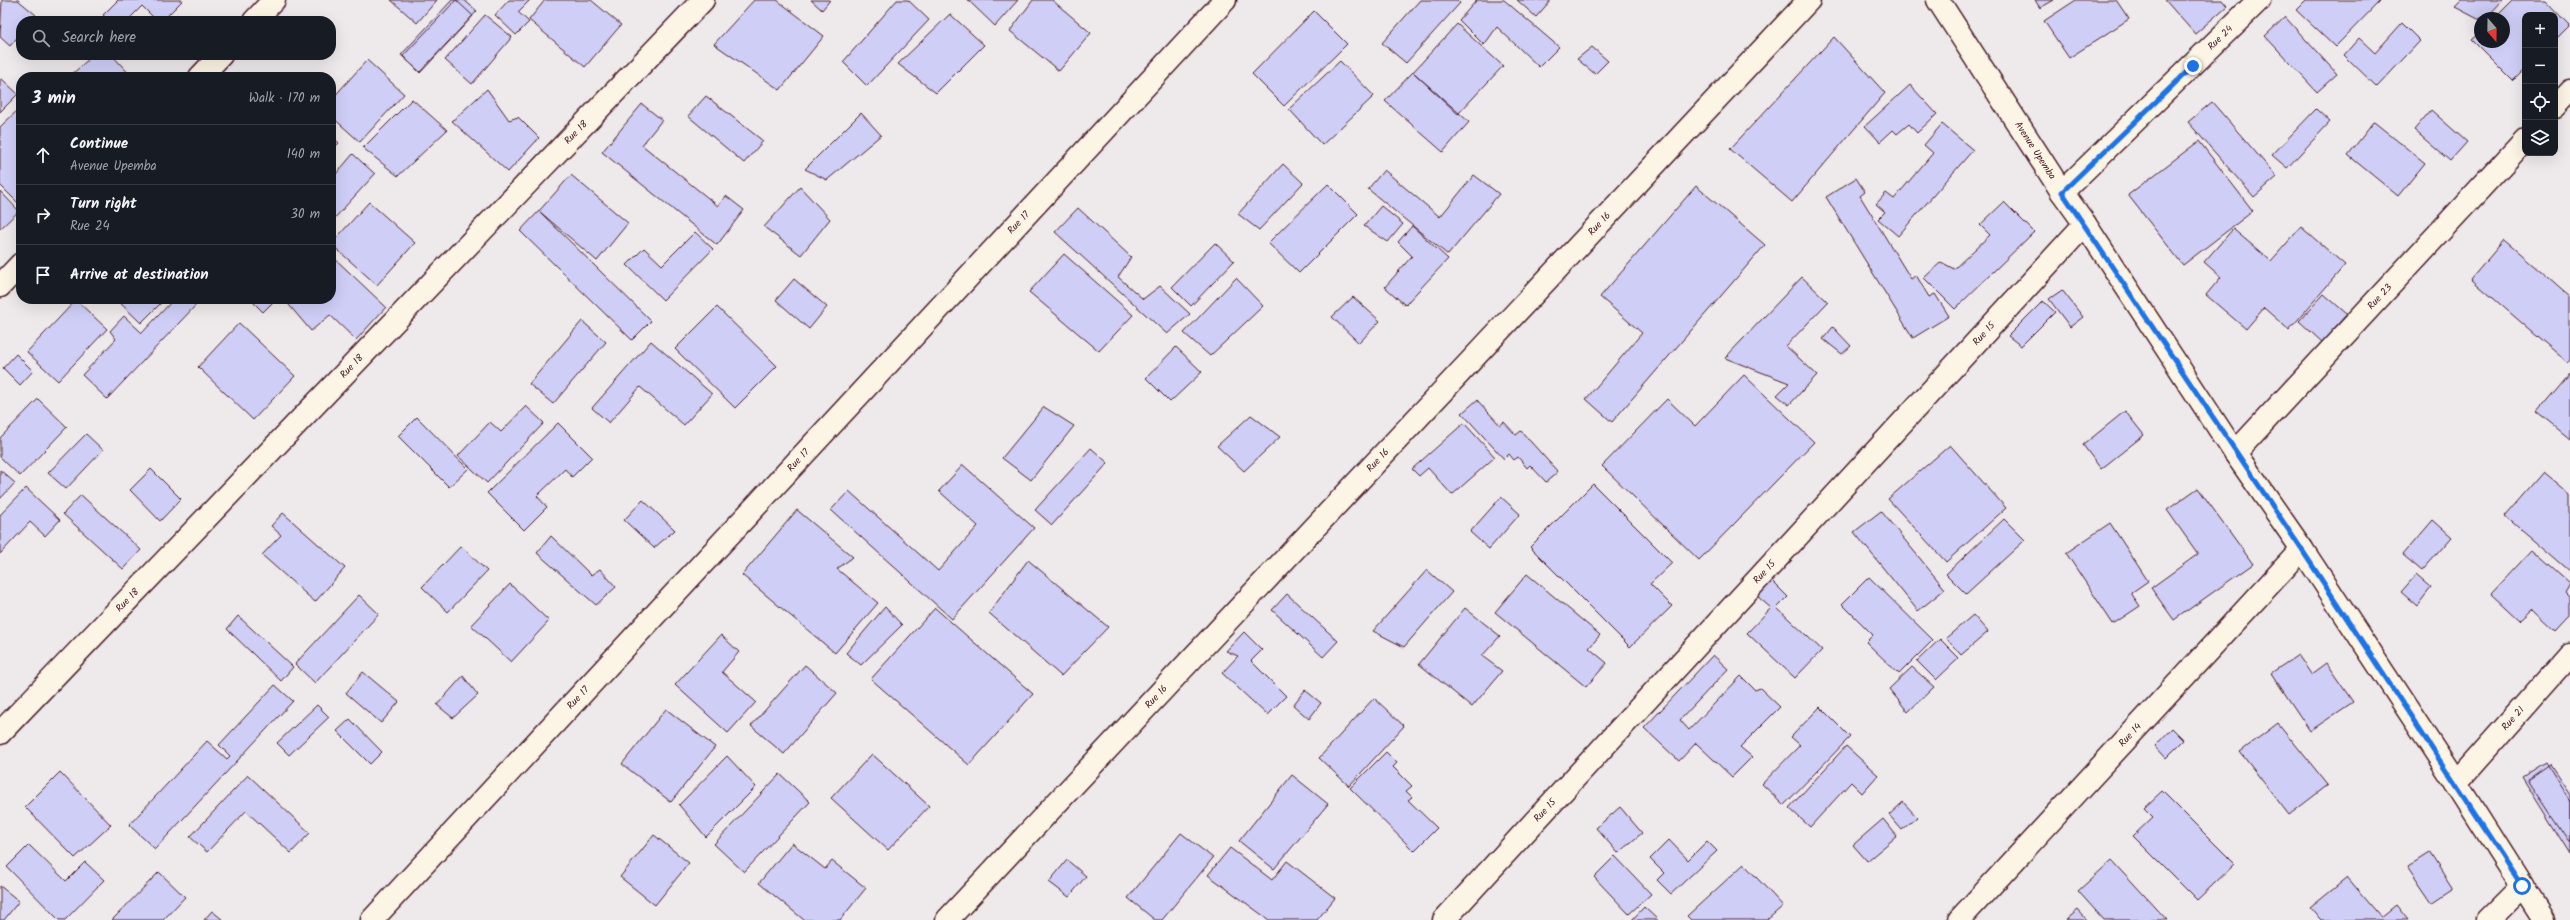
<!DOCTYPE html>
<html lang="en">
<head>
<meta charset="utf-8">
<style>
  :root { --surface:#171b24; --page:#242831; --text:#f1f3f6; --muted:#9ea1a6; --line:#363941 }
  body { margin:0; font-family:Kalam,sans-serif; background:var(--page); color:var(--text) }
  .controls { position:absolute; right:12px; top:12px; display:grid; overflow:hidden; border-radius:8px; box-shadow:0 4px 16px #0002 }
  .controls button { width:36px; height:36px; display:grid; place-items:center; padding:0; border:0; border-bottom:1px solid var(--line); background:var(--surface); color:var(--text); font:20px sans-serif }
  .compass { position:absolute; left:2474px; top:12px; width:36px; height:36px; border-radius:50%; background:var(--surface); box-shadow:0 4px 16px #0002; rotate:160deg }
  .stop { position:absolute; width:12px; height:12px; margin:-9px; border:3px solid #1a73e8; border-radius:50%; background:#fff }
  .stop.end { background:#1a73e8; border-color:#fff; box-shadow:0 1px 4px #0008 }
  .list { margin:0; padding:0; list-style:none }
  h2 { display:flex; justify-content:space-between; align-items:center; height:52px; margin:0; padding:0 16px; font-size:17px }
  h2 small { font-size:13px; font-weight:400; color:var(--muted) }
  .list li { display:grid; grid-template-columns:26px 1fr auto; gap:12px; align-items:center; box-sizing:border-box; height:60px; padding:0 16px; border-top:1px solid var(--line) }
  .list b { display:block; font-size:15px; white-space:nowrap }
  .list p { margin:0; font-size:13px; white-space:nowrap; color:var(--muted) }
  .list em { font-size:13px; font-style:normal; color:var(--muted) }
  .icon { flex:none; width:22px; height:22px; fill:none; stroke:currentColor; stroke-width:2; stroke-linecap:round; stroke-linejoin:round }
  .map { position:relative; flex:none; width:2570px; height:920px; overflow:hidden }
  .search { position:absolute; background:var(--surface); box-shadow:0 4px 16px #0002; left:16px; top:16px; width:320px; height:44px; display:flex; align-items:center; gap:10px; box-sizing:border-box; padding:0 14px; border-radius:16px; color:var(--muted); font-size:15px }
  .panel { position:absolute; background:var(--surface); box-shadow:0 4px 16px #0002; left:16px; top:72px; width:320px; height:232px; border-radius:16px }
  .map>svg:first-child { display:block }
  .building { fill:#cfcef7; stroke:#4a1f2b }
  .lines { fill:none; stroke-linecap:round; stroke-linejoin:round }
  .street-casing { stroke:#4a1f2b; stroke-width:25 }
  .secondary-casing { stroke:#4a1f2b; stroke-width:25 }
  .street { stroke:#fcf5e5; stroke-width:22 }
  .secondary { stroke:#fcf5e5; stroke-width:22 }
  .route { stroke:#1a73e8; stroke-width:5 }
  .labels { text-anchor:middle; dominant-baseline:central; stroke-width:4; stroke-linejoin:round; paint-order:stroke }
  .street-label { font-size:10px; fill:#4a1f2b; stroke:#fcf5e5 }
</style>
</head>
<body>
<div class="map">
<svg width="2570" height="920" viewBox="0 0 2570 920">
  <rect width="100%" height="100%" fill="#eee9ea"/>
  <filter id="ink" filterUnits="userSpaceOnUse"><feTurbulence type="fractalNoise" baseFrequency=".025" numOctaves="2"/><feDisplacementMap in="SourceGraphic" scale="8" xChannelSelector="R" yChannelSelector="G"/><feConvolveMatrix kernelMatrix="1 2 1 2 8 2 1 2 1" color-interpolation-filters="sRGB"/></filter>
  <g filter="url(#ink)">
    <path class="building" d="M2 0H18L36 15 31 21H21V33L10 46 0 37Z
      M118 0H183L162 21H157L142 6 127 21H109L103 15Z
      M391 0H437L417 23Z
      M452 0H464L477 11 420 72 401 55Z
      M456 0 473 16 420 73 403 56Z
      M509 0H530L518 12 529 22 516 35 495 15Z
      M545 0H591L621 25 585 67 529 20Z
      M754 0H777L824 36 780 90 714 44Z
      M811 0H830L822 10Z
      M897 0H908L929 20 867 86 843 62Z
      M968 0H1018L995 26Z
      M1033 0H1052L1091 33 1059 71 1010 31Z
      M1420 0H1457L1460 3 1406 63 1382 43Z
      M1477 0H1504L1559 47 1539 67 1497 27 1484 45 1459 20Z
      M1517 0H1551L1536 17Z
      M2035 0H2054L2040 8Z
      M2076 0H2116L2129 19 2069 58 2044 21Z
      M2165 0H2222L2227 6 2195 34Z
      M2306 0H2381L2335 47 2296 10Z
      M2462 0H2503L2486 18H2480V20L2455 7Z
      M2513 0H2546L2570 25 2555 40V15H2525V69L2513 81 2472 40 2480 33V42H2504V18H2495Z
      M1314 11 1347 44 1284 106 1252 74Z
      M950 14 984 45 936 93 898 64Z
      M485 15 512 37 472 84 445 60Z
      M2285 17 2337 74 2317 92 2265 36Z
      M2402 23 2420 41 2377 87 2344 55 2359 38 2375 53Z
      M1457 24 1503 66 1458 114 1413 72Z
      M1834 37 1885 93 1792 202 1730 149Z
      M1592 47 1608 61 1595 74 1577 59Z
      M93 55H112L132 77H69Z
      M367 60 404 94 360 142 331 116V100Z
      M1340 61 1374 96 1322 145 1289 109Z
      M1413 72 1469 122 1443 152 1385 101Z
      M2 79 18 94 0 112V80Z
      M1910 85 1937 114 1917 133 1909 124 1897 134 1893 130 1880 142 1865 126Z
      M487 89 509 120 518 117 539 138 508 172 452 121Z
      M706 96 763 141 744 163 688 116Z
      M412 99 447 130 398 176 363 148Z
      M2212 102 2277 177 2254 197 2188 122Z
      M642 104 662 120 642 145 718 206 726 196 744 210 717 245 602 152Z
      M20 108 21 109V206L0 185V127Z
      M2316 109 2330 122 2287 168 2272 155Z
      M2431 110 2467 142 2450 161 2414 130Z
      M861 113 881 135 827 180 805 169Z
      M2374 122 2425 163 2398 196 2348 155Z
      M1942 124 1973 150 1898 236 1878 219 1885 212 1876 204 1886 193 1894 199 1933 153 1924 145Z
      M331 135 339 143 331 151Z
      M2199 141 2253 211 2183 265 2128 195Z
      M353 154 375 174 332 221 331 180Z
      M1283 164 1303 183 1259 230 1238 214Z
      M1384 170 1440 217 1474 175 1499 194 1448 255 1368 189Z
      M571 175 628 223 597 261 539 211Z
      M1856 178 1865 192 1860 196 1911 279 1916 275 1929 297 1935 294 1949 316 1913 338 1826 197Z
      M1328 184 1358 214 1299 273 1268 243Z
      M1696 186 1765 245 1612 422 1586 399 1642 333 1600 297Z
      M800 187 830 219 801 255 764 227Z
      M0 191 19 211 0 229Z
      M369 202 415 243 377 285 331 244Z
      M2004 202 2034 232 1955 309 1924 278 1941 262 1954 269 1990 235 1980 225Z
      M1381 206 1403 224 1388 242 1364 226Z
      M1078 208 1131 257 1118 277 1143 299 1160 286 1190 314 1167 334 1055 232Z
      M539 211 651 321 632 340 520 231Z
      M1412 226 1448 259 1405 305 1385 287 1412 256 1398 242Z
      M2301 227 2345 265 2289 330 2264 308 2246 329 2206 295 2221 277 2204 262 2233 229 2271 261Z
      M695 232 713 249 663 300 627 265 644 248 662 265Z
      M2504 240 2570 297V359L2567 362 2471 279Z
      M1215 243 1234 261 1191 306 1172 287Z
      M1064 254 1133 315 1099 351 1029 292Z
      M331 255 386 307 356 340 330 315 311 331 284 299H331Z
      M1802 277 1828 302 1786 346 1817 375 1789 405 1777 395 1789 383 1725 358Z
      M1236 278 1263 306 1210 356 1184 333Z
      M794 279 827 307 809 329 776 300Z
      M2062 290 2083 317 2070 327 2049 299Z
      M2324 294 2347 314 2322 342 2299 321Z
      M1353 297 1380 321 1359 343 1332 317Z
      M116 299H165L141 323Z
      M174 299H190L196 305 107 399 82 375 116 339 110 331 124 316 142 333Z
      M250 299H276L263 312Z
      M76 300 107 329 58 381 27 352Z
      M2043 301 2055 312 2021 346 2008 336Z
      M717 307 777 366 735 408 675 349Z
      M582 321 606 342 553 404 529 384Z
      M239 323 295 376 253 420 198 367Z
      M1833 327 1851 346 1842 354 1823 339Z
      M651 341 712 394 684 425 640 387 609 423 592 408Z
      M1176 347 1202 372 1170 402 1146 378Z
      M16 354 33 371 20 385 3 368Z
      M2570 373V439L2537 412Z
      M1744 375 1814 442 1699 560 1602 466 1667 399 1695 426Z
      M38 399 67 427 20 476 0 457V438Z
      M1477 400 1500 425 1504 422 1516 435 1521 431 1558 472 1546 482 1530 465 1527 468 1518 457 1514 460 1509 454 1504 459 1462 413Z
      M526 406 544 423 487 483 458 456 490 422 501 432Z
      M1044 407 1074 426 1031 480 1002 458Z
      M2125 411 2144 435 2101 469 2083 445Z
      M1251 415 1280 437 1244 471 1217 446Z
      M417 417 468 469 449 487 398 436Z
      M558 423 592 457 572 477 565 469 537 496 547 507 524 530 487 493Z
      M1464 423 1495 457 1452 495 1428 468 1419 476 1412 469Z
      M86 434 103 450 66 489 48 473Z
      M1950 445 2006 508 1946 562 1888 499Z
      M1091 448 1108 463 1052 525 1035 510Z
      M963 465 1034 528 952 619 831 510 849 491 938 571 978 526 939 491Z
      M151 469 181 499 160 521 130 490Z
      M0 470 15 483 0 499Z
      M2543 472 2570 495V572L2505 516Z
      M1593 484 1672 563 1650 584 1672 606 1630 647 1530 547Z
      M26 488 60 520 45 536 30 522 0 554V515Z
      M2198 488 2253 564 2174 620 2151 588 2198 554 2167 510Z
      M81 495 141 550 123 569 63 514Z
      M1501 497 1520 514 1489 549 1470 532Z
      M643 500 675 530 654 548 624 520Z
      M797 510 853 557 837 569 878 603 835 653 742 575Z
      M1881 511 1945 589 1918 611 1854 532Z
      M283 513 345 568 315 602 262 555 281 535 271 526Z
      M2004 519 2025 540 1966 594 1946 574Z
      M2433 520 2452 537 2422 571 2403 555Z
      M2110 523 2148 581 2131 593 2140 606 2113 624 2066 553Z
      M551 536 591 575 600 569 616 587 596 605 537 553Z
      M461 546 487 571 448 612 422 587Z
      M2532 550 2570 584 2565 593 2570 598V616L2556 631 2533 609 2520 621 2491 594Z
      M1028 560 1108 627 1061 676 989 613Z
      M1427 570 1452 592 1404 647 1373 631Z
      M1527 574 1600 635 1589 648 1607 663 1586 687 1495 612Z
      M2416 575 2431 588 2417 606 2401 592Z
      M1869 577 1933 640 1899 674 1866 642 1873 635 1842 604Z
      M1772 581 1788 597 1777 608 1822 650 1795 678 1747 633 1771 608 1757 596Z
      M510 584 549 621 511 662 471 625Z
      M1287 594 1338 641 1323 657 1272 610Z
      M359 595 379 614 315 683 295 664Z
      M885 607 902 625 861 665 846 653Z
      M935 608 1033 694 969 765 871 679Z
      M1465 608 1500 636 1482 656 1502 671 1472 707 1419 664Z
      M1973 615 1988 632 1961 655 1946 638Z
      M238 616 293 667 281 681 227 629Z
      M1244 632 1262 650 1251 661 1286 696 1267 715 1222 673 1238 656 1226 651Z
      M721 635 739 652 722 672 756 702 728 733 675 685Z
      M1940 639 1959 658 1936 680 1917 661Z
      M1713 655 1728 669 1680 720 1689 730 1741 676 1755 690 1760 688 1780 707 1740 747 1752 757 1732 777 1696 743 1679 761 1644 728Z
      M2298 655 2311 674 2326 663 2353 702 2310 731 2271 673Z
      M805 665 837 693 784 754 751 726Z
      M1912 667 1934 687 1908 712 1889 689Z
      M363 672 399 702 381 723 346 693Z
      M463 676 478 695 453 718 437 705Z
      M275 685 293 701 155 849 129 825 207 741 227 759 230 756 219 745Z
      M1305 690 1321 703 1309 719 1293 705Z
      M1374 698 1404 726 1349 786 1319 758Z
      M317 705 329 717 289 755 277 743Z
      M1820 707 1850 737 1784 805 1762 784 1800 745 1791 737Z
      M666 709 715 747 671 802 622 764Z
      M350 719 382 752 370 764 337 731Z
      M2278 723 2328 785 2289 815 2240 752Z
      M2172 728 2184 740 2166 758 2155 746Z
      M1846 746 1878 775 1862 793 1851 782 1810 827 1789 808Z
      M1386 752 1397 763 1393 767 1412 786 1406 791 1412 797 1408 800 1437 828 1414 851 1350 788Z
      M872 754 929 806 888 850 831 798Z
      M727 756 756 787 706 837 679 805Z
      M2546 762 2570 801V854L2522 777Z
      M2550 764 2570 794V844L2527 780Z
      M60 772 111 825 75 858 25 807Z
      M780 774 810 802 744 872 714 844Z
      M248 775 310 833 291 853 246 811 207 852 190 837Z
      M1292 775 1328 804 1274 869 1239 841Z
      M2162 791 2235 864 2197 900 2133 836 2153 817 2144 808Z
      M1903 802 1917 817 1902 830 1889 815Z
      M1620 807 1642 833 1618 853 1596 828Z
      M1883 819 1897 836 1867 861 1853 845Z
      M1181 833 1213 858 1162 920H1155L1128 898Z
      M654 835 689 863 655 905 620 877Z
      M1669 840 1688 860 1707 841 1717 851 1671 894 1657 880 1664 873 1650 859Z
      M792 843 825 869 832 861 866 888 840 920H804L759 883Z
      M29 845 66 881 85 862 104 880 65 920H59L7 867Z
      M1230 848 1272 880 1287 861 1335 898 1317 920H1269L1208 875Z
      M2429 852 2453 889 2432 903 2407 866Z
      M1615 856 1651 894 1629 914 1594 877Z
      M1067 860 1086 876 1069 897 1049 882Z
      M2112 860 2167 920H2104L2078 891Z
      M1744 864 1783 906 1767 920H1691L1687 916Z
      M159 872 185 897 163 920H112Z
      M2347 877 2381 917 2396 905 2408 920H2321L2310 907Z
      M0 886 19 901 4 920H0Z
      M1644 907 1658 920H1632Z
      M2078 910 2087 920H2066Z
      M212 911 223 920H204Z"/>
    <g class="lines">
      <g class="street-casing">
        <g id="street">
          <path d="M254 21 274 0"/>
          <path d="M200 77 221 55"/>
          <path d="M2555 107 2570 91"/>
          <path id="s1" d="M2062 192 2259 0"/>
          <path d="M0 286 21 264"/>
          <path id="s2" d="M2235 453 2525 140"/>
          <path id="s3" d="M0 733 703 0"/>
          <path id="s4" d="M2456 783 2570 654"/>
          <path id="s5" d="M372 920 1225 0"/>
          <path id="s6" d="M947 920 1809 0"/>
          <path id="s7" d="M1444 920 2085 224"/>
          <path id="s8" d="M1959 920 2302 549"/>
          <path d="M2488 920 2522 886"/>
        </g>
      </g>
      <g class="secondary-casing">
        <g id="secondary">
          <path id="s9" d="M1938 0 2062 192 2085 224 2235 453 2302 549 2456 783 2543 920"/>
        </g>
      </g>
      <use href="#street" class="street"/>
      <use href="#secondary" class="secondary"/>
    </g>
  </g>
  <g class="lines" filter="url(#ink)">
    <path class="route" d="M2193 66 2062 192 2302 550 2522 886"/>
  </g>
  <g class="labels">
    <g class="street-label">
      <text stroke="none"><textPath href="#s1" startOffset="221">Rue 24</textPath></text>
      <text stroke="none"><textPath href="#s3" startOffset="832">Rue 18</textPath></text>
      <text stroke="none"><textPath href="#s9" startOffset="179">Avenue Upemba</textPath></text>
      <text stroke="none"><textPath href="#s5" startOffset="951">Rue 17</textPath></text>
      <text stroke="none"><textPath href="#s6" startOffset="954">Rue 16</textPath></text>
      <text stroke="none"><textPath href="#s2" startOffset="213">Rue 23</textPath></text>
      <text stroke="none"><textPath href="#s7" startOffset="797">Rue 15</textPath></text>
      <text stroke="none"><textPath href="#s3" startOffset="508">Rue 18</textPath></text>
      <text stroke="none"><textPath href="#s5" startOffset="627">Rue 17</textPath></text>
      <text stroke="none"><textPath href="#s6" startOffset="630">Rue 16</textPath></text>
      <text stroke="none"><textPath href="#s7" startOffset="473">Rue 15</textPath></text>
      <text stroke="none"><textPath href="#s3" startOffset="184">Rue 18</textPath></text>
      <text stroke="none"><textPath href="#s6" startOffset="306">Rue 16</textPath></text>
      <text stroke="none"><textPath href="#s5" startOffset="303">Rue 17</textPath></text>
      <text stroke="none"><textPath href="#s4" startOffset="86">Rue 21</textPath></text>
      <text stroke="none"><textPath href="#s8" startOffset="252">Rue 14</textPath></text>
      <text stroke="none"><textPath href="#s7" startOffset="149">Rue 15</textPath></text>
    </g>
  </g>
</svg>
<div class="controls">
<button>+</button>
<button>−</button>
<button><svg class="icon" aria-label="locate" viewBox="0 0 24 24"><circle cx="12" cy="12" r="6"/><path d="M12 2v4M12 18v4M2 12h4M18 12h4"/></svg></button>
<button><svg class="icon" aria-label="layers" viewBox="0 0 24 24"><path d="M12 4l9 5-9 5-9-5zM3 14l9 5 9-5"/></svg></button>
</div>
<svg class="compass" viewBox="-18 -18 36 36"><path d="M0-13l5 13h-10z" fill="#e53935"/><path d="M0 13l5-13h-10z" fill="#9ea1a6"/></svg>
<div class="stop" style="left:2522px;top:886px"></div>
<div class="stop end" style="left:2193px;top:66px"></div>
<div class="search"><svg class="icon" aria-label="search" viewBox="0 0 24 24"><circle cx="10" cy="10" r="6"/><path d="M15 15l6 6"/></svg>Search here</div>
<section class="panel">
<h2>3 min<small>Walk · 170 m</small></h2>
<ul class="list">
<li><svg class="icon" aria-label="ahead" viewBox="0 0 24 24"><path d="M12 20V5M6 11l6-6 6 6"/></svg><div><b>Continue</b><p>Avenue Upemba</p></div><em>140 m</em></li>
<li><svg class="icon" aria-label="right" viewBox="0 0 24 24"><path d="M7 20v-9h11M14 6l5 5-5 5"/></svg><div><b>Turn right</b><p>Rue 24</p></div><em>30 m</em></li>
<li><svg class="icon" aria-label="arrive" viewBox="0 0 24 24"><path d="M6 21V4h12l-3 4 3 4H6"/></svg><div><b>Arrive at destination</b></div></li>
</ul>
</section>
</div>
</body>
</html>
